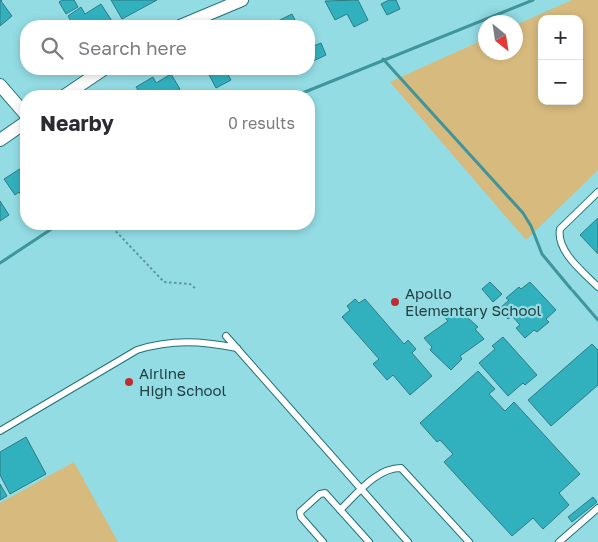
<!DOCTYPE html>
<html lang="en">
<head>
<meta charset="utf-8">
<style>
  :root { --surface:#fff; --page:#f7f7f7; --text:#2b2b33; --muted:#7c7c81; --line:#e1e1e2 }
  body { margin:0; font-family:"Golos Text",sans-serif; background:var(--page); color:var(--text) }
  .controls { position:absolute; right:15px; top:15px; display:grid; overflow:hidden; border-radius:10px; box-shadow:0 2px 8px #0003 }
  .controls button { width:45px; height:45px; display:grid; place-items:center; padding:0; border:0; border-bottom:1px solid var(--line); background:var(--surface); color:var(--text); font:25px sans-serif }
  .compass { position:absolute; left:478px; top:15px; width:45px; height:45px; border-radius:50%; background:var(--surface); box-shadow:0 2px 8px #0003; rotate:150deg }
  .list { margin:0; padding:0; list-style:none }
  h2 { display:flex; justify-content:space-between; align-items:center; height:65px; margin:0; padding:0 20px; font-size:21px }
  h2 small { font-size:16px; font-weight:400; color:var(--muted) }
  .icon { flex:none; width:28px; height:28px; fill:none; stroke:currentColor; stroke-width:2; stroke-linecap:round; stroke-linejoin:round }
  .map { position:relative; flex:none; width:598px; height:542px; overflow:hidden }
  .search { position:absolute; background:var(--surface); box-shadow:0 2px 8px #0003; left:20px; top:20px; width:295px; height:55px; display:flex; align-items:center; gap:12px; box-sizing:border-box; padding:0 18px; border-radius:20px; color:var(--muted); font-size:19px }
  .panel { position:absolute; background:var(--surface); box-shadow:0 2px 8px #0003; left:20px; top:90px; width:295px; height:140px; border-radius:20px }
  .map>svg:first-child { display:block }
  .green { fill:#d7ba7e; fill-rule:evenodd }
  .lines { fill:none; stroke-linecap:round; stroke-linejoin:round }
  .stream { stroke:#40949c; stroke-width:3 }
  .building { fill:#31b1be; stroke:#317b83 }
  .lane-casing { stroke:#236f77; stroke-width:8 }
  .street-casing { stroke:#236f77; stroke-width:14 }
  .path { stroke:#60969c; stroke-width:2; stroke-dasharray:2.5 2.5; stroke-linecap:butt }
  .lane { stroke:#fff; stroke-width:6 }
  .street { stroke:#fff; stroke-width:12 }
  .poi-dot { fill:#bd2e31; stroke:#93dce4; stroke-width:2 }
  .labels { text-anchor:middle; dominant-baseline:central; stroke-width:4.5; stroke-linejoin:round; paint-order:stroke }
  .poi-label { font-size:15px; fill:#213f42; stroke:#93dce4; text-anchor:start }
</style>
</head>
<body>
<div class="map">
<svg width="598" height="542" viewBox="0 0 598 542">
  <rect width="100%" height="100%" fill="#93dce4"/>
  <path class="green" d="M572 0H598V170L526 240 390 82 485 39 486 52H516V25ZM542 19H579V101H542Z
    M74 462 118 542H0V503Z"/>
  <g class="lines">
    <path class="stream" d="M383 59 523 213 531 226 542 254 571 289
      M295 96 533 0
      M0 263 59 224
      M573 291 598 320"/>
  </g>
  <path class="building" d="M0 0H2L1 1 12 16 0 26Z
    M62 0H74L78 7 66 14 59 2Z
    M111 0H157L122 19Z
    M358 0 368 20 354 27 347 14 335 20 325 1Z
    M389 0H396L400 9 387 15 381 4Z
    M101 4 112 21 102 26H74L68 16 81 7 85 14Z
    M292 14 298 26H268Z
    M321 43 326 55 309 63V48Z
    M206 69H225L231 80 216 88Z
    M171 74 180 89 167 96H142L136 87 153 77 156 83Z
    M26 165V194L22 197 19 192 15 195 4 179Z
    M0 201 9 215 0 221Z
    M598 218V254L580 235Z
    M490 282 502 294 493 302 482 289Z
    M530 282 556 310 546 319 549 322 537 332 534 330 525 338 516 328 520 325 512 316 508 319 499 309 509 300 506 298 519 287 521 289Z
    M355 299 359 303 365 299 404 344 408 340 416 349 412 353 432 376 410 395 393 375 387 380 373 364 379 359 342 317 350 310 347 306Z
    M457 308 478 327 475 329 484 339 460 356 462 359 451 370 430 350 432 347 424 338 448 321 445 318Z
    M503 337 537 375 525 385 523 383 508 396 479 363 495 349 492 346Z
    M592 344 598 350V385L551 426 528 400Z
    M478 371 495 389 489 394 505 411 514 402 580 474 559 493 569 505 543 529 533 518 512 536 444 462 453 454 440 440 437 442 420 423Z
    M26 437 46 474 10 494 0 475V452Z
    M0 484 7 496 0 500Z
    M593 497 597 502 572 522 568 517Z"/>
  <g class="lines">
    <g class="lane-casing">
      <path id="lane" d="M598 192 560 229C556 251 583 272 598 287
        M226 336 408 542
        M0 431 137 350C172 339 202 341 237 348
        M340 510C357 494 376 468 401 468L469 542
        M323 542 301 517 300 512 320 494 325 493 369 542
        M559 542 598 508"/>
    </g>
    <g class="street-casing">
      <path id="street" d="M180 26 242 0
        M0 85 26 115
        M64 96 104 69
        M0 140 26 122"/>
    </g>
    <path class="path" d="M109 224 164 282 190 284 195 288"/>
    <use href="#lane" class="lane"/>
    <use href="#street" class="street"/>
  </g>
  <g class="poi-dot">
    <circle cx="395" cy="302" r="5"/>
    <circle cx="129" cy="382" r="5"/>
  </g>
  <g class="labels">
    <g class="poi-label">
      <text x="405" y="293">Apollo<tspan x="405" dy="17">Elementary School</tspan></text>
      <text x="139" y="373">Airline<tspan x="139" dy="17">High School</tspan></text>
    </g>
  </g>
</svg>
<div class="controls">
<button>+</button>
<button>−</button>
</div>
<svg class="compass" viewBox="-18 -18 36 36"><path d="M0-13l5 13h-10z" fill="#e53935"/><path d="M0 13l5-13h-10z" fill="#7c7c81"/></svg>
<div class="search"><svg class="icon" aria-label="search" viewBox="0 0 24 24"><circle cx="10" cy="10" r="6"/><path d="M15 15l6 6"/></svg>Search here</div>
<section class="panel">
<h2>Nearby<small>0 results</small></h2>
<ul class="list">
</ul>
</section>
</div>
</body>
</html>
